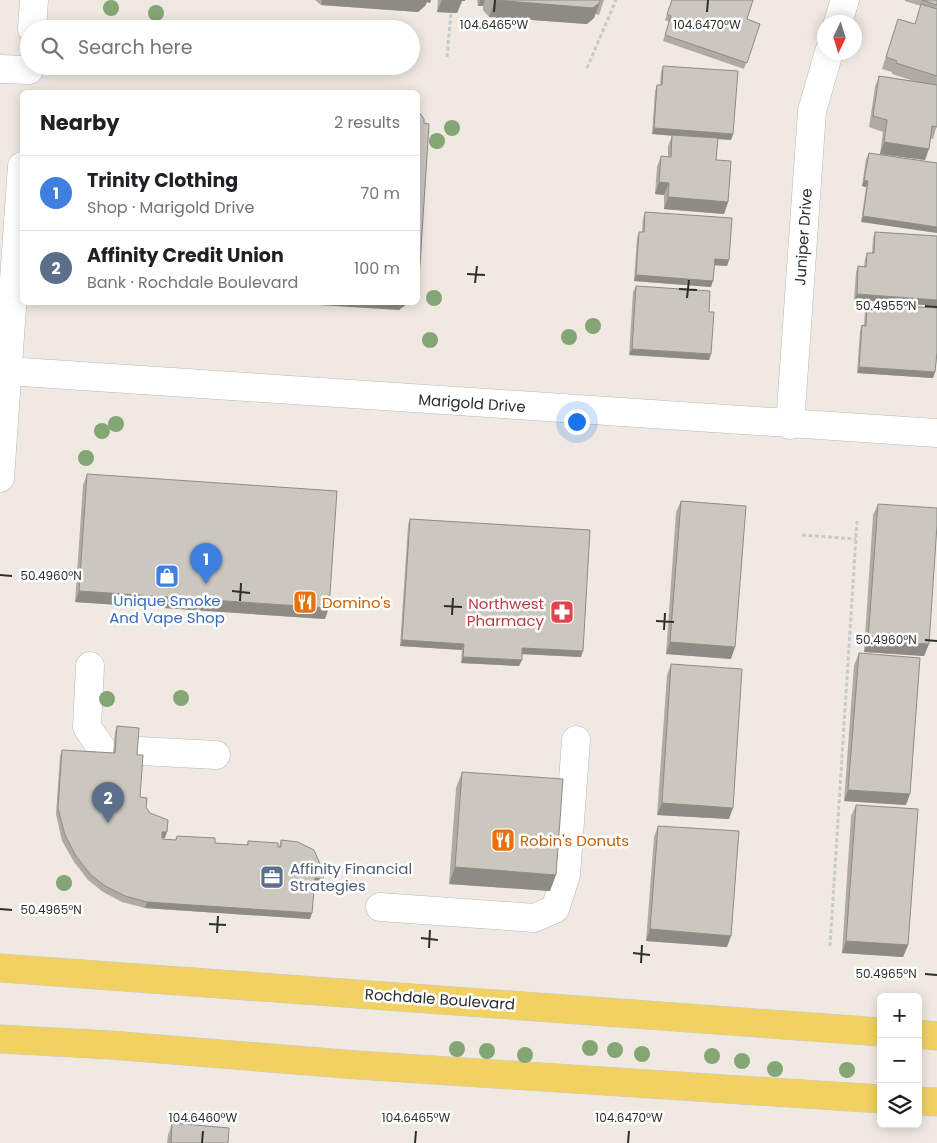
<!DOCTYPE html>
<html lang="en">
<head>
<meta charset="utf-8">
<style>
  :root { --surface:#fff; --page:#f2f2f2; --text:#202124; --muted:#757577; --line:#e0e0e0; --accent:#4264fb }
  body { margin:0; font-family:Poppins,sans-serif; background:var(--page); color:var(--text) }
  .controls { position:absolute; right:15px; bottom:15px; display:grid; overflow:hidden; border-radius:8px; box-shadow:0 2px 12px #0003 }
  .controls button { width:45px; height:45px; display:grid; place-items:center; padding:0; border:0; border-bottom:1px solid var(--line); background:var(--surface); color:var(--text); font:25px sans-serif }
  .compass { position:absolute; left:817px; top:15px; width:45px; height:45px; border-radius:50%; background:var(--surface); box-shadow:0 2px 12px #0003; rotate:184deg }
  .you { position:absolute; left:576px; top:421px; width:18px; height:18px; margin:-12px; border:4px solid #fff; border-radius:50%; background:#1a73e8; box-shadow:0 0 0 8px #1a73e833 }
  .badge { display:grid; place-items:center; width:32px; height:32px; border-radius:50%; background:var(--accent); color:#fff; font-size:16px; font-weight:700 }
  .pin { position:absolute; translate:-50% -41px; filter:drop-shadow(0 1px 2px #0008) }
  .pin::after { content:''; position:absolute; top:26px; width:18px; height:15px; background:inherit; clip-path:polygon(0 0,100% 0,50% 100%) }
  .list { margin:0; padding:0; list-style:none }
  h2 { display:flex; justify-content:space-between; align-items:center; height:65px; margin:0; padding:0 20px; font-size:21px }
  h2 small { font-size:16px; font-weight:400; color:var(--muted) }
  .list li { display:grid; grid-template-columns:32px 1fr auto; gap:15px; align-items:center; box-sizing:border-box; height:75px; padding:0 20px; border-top:1px solid var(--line) }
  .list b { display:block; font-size:19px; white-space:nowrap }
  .list p { margin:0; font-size:16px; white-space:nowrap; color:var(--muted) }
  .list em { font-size:16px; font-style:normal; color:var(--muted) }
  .icon { flex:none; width:28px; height:28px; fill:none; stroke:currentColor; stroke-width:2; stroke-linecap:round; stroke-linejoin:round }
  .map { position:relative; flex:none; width:937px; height:1143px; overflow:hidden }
  .search { position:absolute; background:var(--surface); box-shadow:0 2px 12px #0003; left:20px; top:20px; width:400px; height:55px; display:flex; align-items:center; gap:12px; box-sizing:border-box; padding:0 18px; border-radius:28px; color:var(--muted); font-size:19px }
  .panel { position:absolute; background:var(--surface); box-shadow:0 2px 12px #0003; left:20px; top:90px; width:400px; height:215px; border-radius:8px }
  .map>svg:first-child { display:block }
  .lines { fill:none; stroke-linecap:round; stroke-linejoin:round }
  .minor-casing { stroke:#b4b7c1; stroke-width:29 }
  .major-casing { stroke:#c9c9c9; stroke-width:29 }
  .path { stroke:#c9c9c9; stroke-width:3; stroke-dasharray:4 2.5; stroke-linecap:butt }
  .minor { stroke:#fff; stroke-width:28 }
  .major { stroke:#f2d163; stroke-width:28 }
  .tree { fill:#84a574 }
  .wall { fill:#afaba4 }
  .shaded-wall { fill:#8e8b86 }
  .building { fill:#cbc7bf; stroke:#8e8b86 }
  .ticks { fill:none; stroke:#2e2e2e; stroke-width:2 }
  .labels { text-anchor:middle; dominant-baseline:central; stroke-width:5; stroke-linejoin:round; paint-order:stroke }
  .street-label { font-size:15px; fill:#2e2e2e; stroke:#fff }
  .shop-label { font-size:15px; fill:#366cbe; stroke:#fff }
  .food-label { font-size:15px; fill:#c56008; stroke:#fff; text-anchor:start }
  .health-label { font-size:15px; fill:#be3a42; stroke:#fff; text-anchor:end }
  .service-label { font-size:15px; fill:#4e5e75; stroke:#fff; text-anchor:start }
  .ticks-label { font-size:12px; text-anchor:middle; fill:#2e2e2e; stroke:#fff; stroke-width:5; stroke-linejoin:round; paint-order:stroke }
</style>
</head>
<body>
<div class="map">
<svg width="937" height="1143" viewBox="0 0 937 1143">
  <rect width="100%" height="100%" fill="#efe9e1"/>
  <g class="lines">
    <g class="minor-casing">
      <path id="minor" d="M838 22 845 0
        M32 29 34 0
        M0 69 29 70
        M7 371 937 433
        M790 425 812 111 829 52
        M0 478 22 166
        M90 666 87 727 102 749
        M140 751 216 755
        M380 907 534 918 555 909 566 875 576 740"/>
    </g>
    <g class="major-casing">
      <path id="major" d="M0 968 881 1032
        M918 1034 937 1036
        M0 1039 110 1045 357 1065 881 1099
        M918 1101 937 1102"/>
    </g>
    <path class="path" d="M447 57 451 13
      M587 68 616 0
      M802 535 856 539
      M830 946 857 521"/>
    <use href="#minor" class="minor"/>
    <use href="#major" class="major"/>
  </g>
  <g class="tree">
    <circle cx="111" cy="8" r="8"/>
    <circle cx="156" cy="13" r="8"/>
    <circle cx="452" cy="128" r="8"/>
    <circle cx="437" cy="141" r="8"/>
    <circle cx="434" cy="298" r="8"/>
    <circle cx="593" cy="326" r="8"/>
    <circle cx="569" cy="337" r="8"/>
    <circle cx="430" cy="340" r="8"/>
    <circle cx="116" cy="424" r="8"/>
    <circle cx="102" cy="431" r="8"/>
    <circle cx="86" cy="458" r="8"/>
    <circle cx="181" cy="698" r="8"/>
    <circle cx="107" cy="699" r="8"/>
    <circle cx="64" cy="883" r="8"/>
    <circle cx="590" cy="1048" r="8"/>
    <circle cx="457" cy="1049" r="8"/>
    <circle cx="615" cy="1050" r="8"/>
    <circle cx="487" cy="1051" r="8"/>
    <circle cx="642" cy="1054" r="8"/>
    <circle cx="525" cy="1055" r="8"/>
    <circle cx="712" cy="1056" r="8"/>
    <circle cx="742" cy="1061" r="8"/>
    <circle cx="775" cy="1069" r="8"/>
    <circle cx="847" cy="1070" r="8"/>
  </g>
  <path class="wall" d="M315 0H431L430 3 427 2 425 6 418 12 321 5Z
    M438 0H465V1H462L457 13 437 12Z
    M477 0H604L599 15 595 14 594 18 587 24 489 17 483 10V6H478Z
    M672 0 747 19 760 24 744 69 663 41 669 22 665 20Z
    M905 0H937V125L933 139 930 138 925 160 880 154 883 132 869 127 875 87 879 76 914 81 892 74V72L882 69 898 19 915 24 921 6 905 1Z
    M663 66 733 134 731 140 718 139 716 160 728 202 724 214 664 209V195L655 194 657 167 661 156H668V146L672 136 652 134 655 91 657 85H660L661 72Z
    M869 153 937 163 861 222 866 187 862 186 866 159Z
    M645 212 729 260 727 266 714 265 711 287 634 281 637 238 639 232H642L643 218Z
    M875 232 937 236 854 300 856 272 858 266 864 267 865 259 867 253H872L873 238Z
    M636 286 709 312 711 354 709 360 629 355 633 292Z
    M867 304 937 308V358L935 372 933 378 857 373 860 331 862 325H864L865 310Z
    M87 474 325 619 75 602 83 485Z
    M681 501 731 659 666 654 676 512Z
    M878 504 929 644 924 656 864 652 873 515Z
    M410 519 581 657 522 654 519 666 461 663 462 650 400 646 408 525Z
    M859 653 906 805 844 801 854 665Z
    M671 664 729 819 657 815 667 675Z
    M117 726 137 755 140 797 165 838H162V839L175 840 177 836 215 843 247 845 248 841 279 847 281 840 321 885 314 884 310 919 145 908 122 902 103 892 88 880 74 862 62 841 56 814 60 756 62 750 113 753 115 732Z
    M462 772 550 891 449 884 456 788Z
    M856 805 908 945 903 957 842 953 851 816Z
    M658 826 727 947 646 941 654 837Z
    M172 1123 228 1143H167L168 1135Z"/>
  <path class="shaded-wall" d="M322 0H431L430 3 427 2 425 6 418 12 321 5Z
    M442 0H465V1H462L457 13 437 12Z
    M480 0H485L483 6H478Z
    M495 1 600 2 594 18 587 24 489 17Z
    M654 128 733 134 731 140 652 134Z
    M884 142 929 149 925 160 880 154Z
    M864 180 868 181 866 187 862 186Z
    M659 182 669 183 664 195 655 194Z
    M668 197 728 202 724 214 664 209Z
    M863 216 937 227V233L861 222Z
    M715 259 729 260 727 266 712 265Z
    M636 275 713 281 711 287 634 281Z
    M857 294 937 300V306L854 300Z
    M302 302H408L407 304 399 310 302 304Z
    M632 349 711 354 709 360 629 355Z
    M859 367 935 372 933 378 857 373Z
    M79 591 329 608 325 619 75 602Z
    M402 640 464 644 462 650 400 646Z
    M868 640 929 644 924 656 864 652Z
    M670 642 735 647 731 659 666 654Z
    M522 648 583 651 581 657 520 654Z
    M463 657 522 660 519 666 461 663Z
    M848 790 910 794 906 805 844 801Z
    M662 803 733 808 729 819 657 815Z
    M162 832H167L165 838H160Z
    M455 867 556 875 550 891 449 884Z
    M315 878 323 879 321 885 312 884Z
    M147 902 312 913 310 919 145 908Z
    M650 929 731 936 727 947 646 941Z
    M846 941 908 945 903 957 842 953Z"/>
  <path class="building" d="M494 0H600V2L593 8Z
    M672 0H753L747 19 760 24 747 63 665 35 671 16 667 14Z
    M922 0H937V5Z
    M921 4 937 9V76L896 63 897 61 886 57 898 19 915 24Z
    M663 66 738 71 733 134 654 128 657 85H662Z
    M879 76 937 85V127L932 126 929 149 884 142 887 120 873 116Z
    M418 112H419L424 119V123L429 124 419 280 418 285Z
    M672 135 718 138 716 160 731 161 728 202 668 197 669 183 659 182 661 156 671 157Z
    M869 153 937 163V227L863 216 868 181 864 180Z
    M645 212 732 218 729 260 715 259 713 281 636 275 639 232H644Z
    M875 232 937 236V300L857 294 858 266 866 267 867 253H874Z
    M636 286 710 291 709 312H714L711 354 632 349Z
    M867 304 937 308V352L935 372 859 367 862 325 866 326Z
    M87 474 337 491 329 608 79 591Z
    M681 501 746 506 735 647 670 642Z
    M878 504 937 508V525L929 644 868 640Z
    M410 519 590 530 583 651 522 648V660L463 657 464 644 402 640Z
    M859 653 920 658 910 794 848 790Z
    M671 664 742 669 733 808 662 803Z
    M117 726 139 728 137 755H143L140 797 147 798 146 807 150 813 168 820 167 832H162V839L176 840 177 836 215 838V843L248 845V841L278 843V847H281V840L298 842 314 850 324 873 323 879 315 878 312 913 147 902 125 896 105 886 90 874 76 856 65 835 58 808 62 750 115 753Z
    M462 772 563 779 556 875 455 867Z
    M856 805 918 809 908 945 846 941Z
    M658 826 739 831 731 936 650 929Z
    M172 1123 229 1128 228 1143H171Z"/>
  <path class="ticks" d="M494 12 495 0M707 12 708 0M467 274 485 275M475 283 477 266M679 289 697 290M687 298 689 280M925 306 937 307M0 575 12 576M232 591 250 593M240 601 241 583M444 606 462 607M452 615 453 598M656 621 674 622M664 630 665 613M925 640 937 641M0 909 12 910M209 924 226 925M217 933 218 916M421 938 438 940M429 948 430 930M633 953 650 955M641 963 642 945M925 974 937 975M202 1143 203 1131M415 1143 416 1131M628 1143 629 1131"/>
  <defs>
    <g id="shop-square" transform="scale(1.25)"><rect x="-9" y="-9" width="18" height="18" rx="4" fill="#3f7fe0" stroke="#fff"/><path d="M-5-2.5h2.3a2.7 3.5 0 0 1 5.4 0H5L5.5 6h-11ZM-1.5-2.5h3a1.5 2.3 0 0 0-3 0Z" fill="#fff"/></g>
    <g id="restaurant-square" transform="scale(1.25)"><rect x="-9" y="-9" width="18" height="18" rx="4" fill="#e8710a" stroke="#fff"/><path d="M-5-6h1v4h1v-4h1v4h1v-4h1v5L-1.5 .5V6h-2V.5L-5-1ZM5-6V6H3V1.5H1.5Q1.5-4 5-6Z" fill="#fff"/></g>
    <g id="pharmacy-square" transform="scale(1.25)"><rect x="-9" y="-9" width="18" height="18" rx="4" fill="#e0444e" stroke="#fff"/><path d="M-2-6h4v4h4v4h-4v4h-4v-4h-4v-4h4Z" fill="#fff"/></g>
    <g id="office-square" transform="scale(1.25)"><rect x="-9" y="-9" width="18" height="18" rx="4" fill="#5c6f8a" stroke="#fff"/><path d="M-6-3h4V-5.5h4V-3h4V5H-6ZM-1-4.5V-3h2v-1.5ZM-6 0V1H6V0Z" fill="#fff"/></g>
  </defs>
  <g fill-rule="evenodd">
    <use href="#shop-square" x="167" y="576"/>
    <use href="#restaurant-square" x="305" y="602"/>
    <use href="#pharmacy-square" x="562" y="612"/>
    <use href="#restaurant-square" x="503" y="840"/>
    <use href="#office-square" x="272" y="877"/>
  </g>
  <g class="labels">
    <g class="street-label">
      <text transform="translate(803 237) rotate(-86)">Juniper Drive</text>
      <text transform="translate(472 403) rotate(4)">Marigold Drive</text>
      <text transform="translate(440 999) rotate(4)">Rochdale Boulevard</text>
    </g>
    <g class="shop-label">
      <text x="167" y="600">Unique Smoke<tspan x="167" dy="17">And Vape Shop</tspan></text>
    </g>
    <g class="food-label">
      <text x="322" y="602">Domino's</text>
      <text x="520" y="840">Robin's Donuts</text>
    </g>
    <g class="health-label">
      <text x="544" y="603">Northwest<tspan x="544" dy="17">Pharmacy</tspan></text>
    </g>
    <g class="service-label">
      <text x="290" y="868">Affinity Financial<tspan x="290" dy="17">Strategies</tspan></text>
    </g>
  </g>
  <g class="ticks-label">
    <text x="494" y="29">104.6465°W</text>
    <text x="707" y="29">104.6470°W</text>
    <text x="886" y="310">50.4955°N</text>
    <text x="51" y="580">50.4960°N</text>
    <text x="886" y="644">50.4960°N</text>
    <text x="51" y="914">50.4965°N</text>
    <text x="886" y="978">50.4965°N</text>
    <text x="203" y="1122">104.6460°W</text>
    <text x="416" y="1122">104.6465°W</text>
    <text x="629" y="1122">104.6470°W</text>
  </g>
</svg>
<div class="controls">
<button>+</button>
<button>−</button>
<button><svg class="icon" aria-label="layers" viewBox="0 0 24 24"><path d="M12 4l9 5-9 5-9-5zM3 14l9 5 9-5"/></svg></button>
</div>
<svg class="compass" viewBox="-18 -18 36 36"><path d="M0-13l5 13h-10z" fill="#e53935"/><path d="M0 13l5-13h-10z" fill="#757577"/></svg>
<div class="you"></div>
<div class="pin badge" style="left:206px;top:584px;background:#3f7fe0">1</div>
<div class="pin badge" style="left:108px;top:823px;background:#5c6f8a">2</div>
<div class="search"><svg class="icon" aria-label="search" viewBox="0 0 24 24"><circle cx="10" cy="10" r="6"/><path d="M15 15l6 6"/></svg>Search here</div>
<section class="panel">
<h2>Nearby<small>2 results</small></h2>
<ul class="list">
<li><span class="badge" style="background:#3f7fe0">1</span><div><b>Trinity Clothing</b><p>Shop · Marigold Drive</p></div><em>70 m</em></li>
<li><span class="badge" style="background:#5c6f8a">2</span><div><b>Affinity Credit Union</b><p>Bank · Rochdale Boulevard</p></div><em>100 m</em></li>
</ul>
</section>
</div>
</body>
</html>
